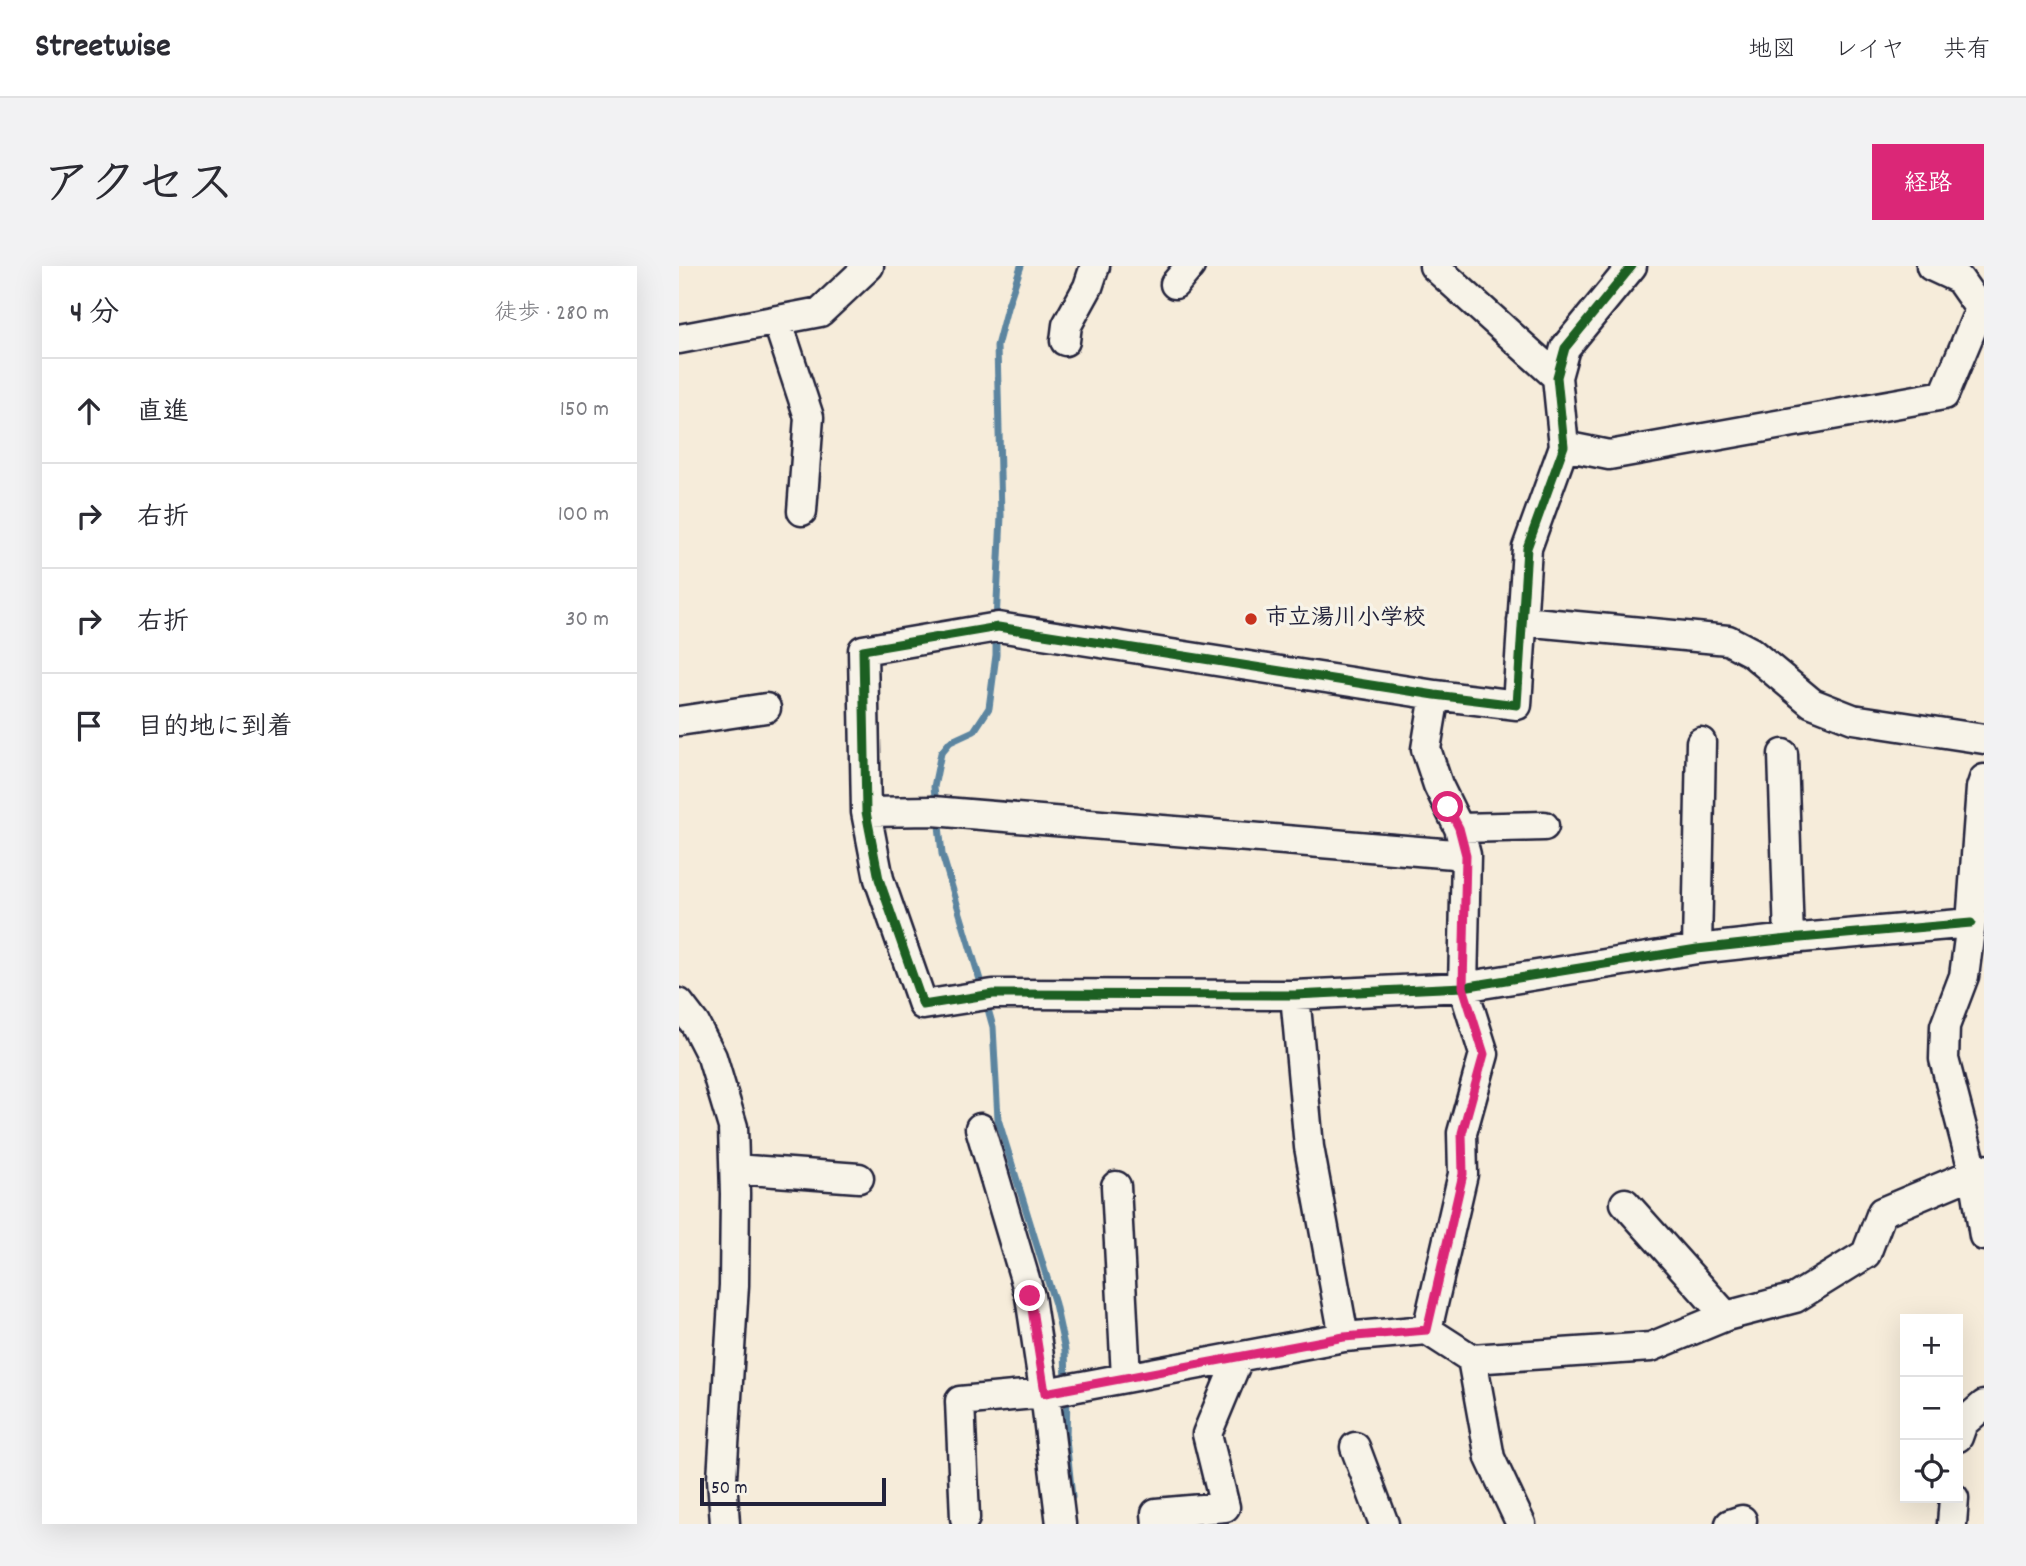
<!DOCTYPE html>
<html lang="ja">
<head>
<meta charset="utf-8">
<style>
  :root { --surface:#fff; --page:#f2f2f3; --text:#2b2b33; --muted:#7c7c81; --line:#e1e1e2; --accent:#db2777 }
  body { margin:0; font-family:Dekko,"Klee One",sans-serif; background:var(--page); color:var(--text) }
  .controls { position:absolute; right:21px; bottom:21px; display:grid; overflow:hidden; border-radius:0px; box-shadow:0 7px 28px #0002 }
  .controls button { width:63px; height:63px; display:grid; place-items:center; padding:0; border:0; border-bottom:2px solid var(--line); background:var(--surface); color:var(--text); font:35px sans-serif }
  .scale { position:absolute; left:21px; bottom:18px; width:186px; box-sizing:border-box; padding-left:7px; border:4px solid #22223b; border-top:0; font-size:19px; line-height:24px; white-space:nowrap; color:#22223b; -webkit-text-stroke:5px #f7f3e8; paint-order:stroke }
  .stop { position:absolute; width:21px; height:21px; margin:-16px; border:5px solid #db2777; border-radius:50%; background:#fff }
  .stop.end { background:#db2777; border-color:#fff; box-shadow:0 2px 7px #0008 }
  .list { margin:0; padding:0; list-style:none }
  h2 { display:flex; justify-content:space-between; align-items:center; height:91px; margin:0; padding:0 28px; font-size:30px }
  h2 small { font-size:23px; font-weight:400; color:var(--muted) }
  .list li { display:grid; grid-template-columns:46px 1fr auto; gap:21px; align-items:center; box-sizing:border-box; height:105px; padding:0 28px; border-top:2px solid var(--line) }
  .list b { display:block; font-size:26px; white-space:nowrap }
  .list em { font-size:23px; font-style:normal; color:var(--muted) }
  .icon { flex:none; width:38px; height:38px; fill:none; stroke:currentColor; stroke-width:2; stroke-linecap:round; stroke-linejoin:round }
  .map { position:relative; flex:none; width:1305px; height:1258px; overflow:hidden; border-radius:0px }
  header { display:flex; align-items:center; gap:42px; box-sizing:border-box; height:98px; padding:0 35px; background:var(--surface); border-bottom:2px solid var(--line) }
  header strong { font-size:33px }
  nav { display:flex; gap:38px; margin-inline-start:auto; font-size:24px }
  .intro { display:flex; align-items:center; justify-content:space-between; box-sizing:border-box; height:168px; padding:0 42px }
  h1 { margin:0; font-size:49px }
  .button { padding:18px 32px; border-radius:0px; background:var(--accent); color:#fff; font-size:24px; font-weight:700 }
  main { display:flex; gap:42px; padding:0 42px }
  aside { flex:1; background:var(--surface); border-radius:0px; box-shadow:0 7px 28px #0002 }
  .map>svg:first-child { display:block }
  .lines { fill:none; stroke-linecap:round; stroke-linejoin:round }
  .stream { stroke:#5c85a0; stroke-width:7 }
  .minor-casing { stroke:#22223b; stroke-width:33 }
  .minor { stroke:#f7f3e8; stroke-width:28 }
  .cycleway-casing { stroke:#f7f3e8; stroke-width:13 }
  .cycleway { stroke:#1b5e20; stroke-width:9 }
  .route { stroke:#db2777; stroke-width:9 }
  .poi-dot { fill:#c8321e; stroke:#f7f3e8; stroke-width:2.5 }
  .labels { text-anchor:middle; dominant-baseline:central; stroke-width:7; stroke-linejoin:round; paint-order:stroke }
  .poi-label { font-size:23px; font-weight:bold; fill:#22223b; stroke:#f7f3e8; text-anchor:start }
</style>
</head>
<body>
<header>
<strong>Streetwise</strong>
<nav><a>地図</a><a>レイヤ</a><a>共有</a></nav>
</header>
<div class="intro"><h1>アクセス</h1><a class="button">経路</a></div>
<main>
<aside>
<h2>4 分<small>徒歩 · 280 m</small></h2>
<ul class="list">
<li><svg class="icon" aria-label="ahead" viewBox="0 0 24 24"><path d="M12 20V5M6 11l6-6 6 6"/></svg><div><b>直進</b></div><em>150 m</em></li>
<li><svg class="icon" aria-label="right" viewBox="0 0 24 24"><path d="M7 20v-9h11M14 6l5 5-5 5"/></svg><div><b>右折</b></div><em>100 m</em></li>
<li><svg class="icon" aria-label="right" viewBox="0 0 24 24"><path d="M7 20v-9h11M14 6l5 5-5 5"/></svg><div><b>右折</b></div><em>30 m</em></li>
<li><svg class="icon" aria-label="arrive" viewBox="0 0 24 24"><path d="M6 21V4h12l-3 4 3 4H6"/></svg><div><b>目的地に到着</b></div></li>
</ul>
</aside>
<div class="map">
<svg width="1305" height="1258" viewBox="0 0 1305 1258">
  <rect width="100%" height="100%" fill="#f6ecda"/>
  <filter id="ink" filterUnits="userSpaceOnUse"><feTurbulence type="fractalNoise" baseFrequency=".0143" numOctaves="2"/><feDisplacementMap in="SourceGraphic" scale="14" xChannelSelector="R" yChannelSelector="G"/><feConvolveMatrix kernelMatrix="1 2 1 2 8 2 1 2 1" color-interpolation-filters="sRGB"/></filter>
  <g filter="url(#ink)">
    <g class="lines">
      <path class="stream" d="M317 356 322 250 318 80 328 42 342 0
        M257 538 255 521 262 487 271 476 295 465 310 442 317 389V368
        M259 550 263 588 304 724
        M307 736 314 761 319 853 376 1038 386 1084 387 1116
        M388 1128 387 1173 393 1231"/>
      <g class="minor-casing">
        <path id="minor" d="M755 0 878 111
          M953 0 886 82 878 111 885 180 848 282 838 439 756 429 319 361 184 384 187 546 200 613 244 739 314 728 616 729 784 721 1018 683 1110 673 1292 657
          M1252 0 1280 13 1301 43 1305 45
          M496 18 511 0
          M98 54 130 151 123 245
          M0 73 141 46 190 0
          M386 75 388 59 409 21 416 0
          M885 180 930 189 1265 129 1301 43
          M843 355 1049 374 1072 386 1133 437 1174 453 1305 473
          M0 455 87 442
          M1104 488 1110 673
          M1305 513 1302 522 1292 657 1285 710 1266 760 1265 793 1295 908 1305 970
          M187 546 254 545 787 589
          M780 562 865 560
          M1018 683 1022 476
          M616 729 630 881 665 1071
          M0 737 16 758 33 791 54 861 56 928 55 1019 43 1212 46 1258
          M301 862 351 1030 368 1144 382 1258
          M56 903 180 912
          M437 920 447 1111
          M946 937 1047 1050
          M748 1064 784 908 783 867 805 788 784 721 787 589 780 562 759 519 747 483 756 429
          M793 1093 811 1192 842 1258
          M1279 1171 1284 1157 1305 1139
          M676 1181 705 1258
          M286 1252 281 1135 366 1127 665 1071 748 1064 793 1093 972 1081 1047 1050 1116 1032 1187 988 1203 946 1305 903
          M478 1258 477 1247 546 1241 528 1168 560 1091
          M1051 1258 1063 1254
          M1273 1258 1275 1232"/>
      </g>
      <use href="#minor" class="minor"/>
      <g class="cycleway-casing">
        <path id="cycleway" d="M953 0 886 82 878 111 885 180 848 282 838 439 756 429 319 361 184 384 187 546 200 613 244 739 314 728 616 729 784 721 1018 683 1110 673 1292 657"/>
      </g>
      <use href="#cycleway" class="cycleway"/>
    </g>
  </g>
  <g class="lines" filter="url(#ink)">
    <path class="route" d="M351 1030 366 1127 665 1071 748 1064 784 908 783 867 805 788 784 721 787 589 780 562 769 541"/>
  </g>
  <circle class="poi-dot" cx="572" cy="353" r="7"/>
  <g class="labels">
    <g class="poi-label">
      <text x="586" y="353">市立湯川小学校</text>
    </g>
  </g>
</svg>
<div class="controls">
<button>+</button>
<button>−</button>
<button><svg class="icon" aria-label="locate" viewBox="0 0 24 24"><circle cx="12" cy="12" r="6"/><path d="M12 2v4M12 18v4M2 12h4M18 12h4"/></svg></button>
</div>
<div class="scale">50 m</div>
<div class="stop" style="left:769px;top:541px"></div>
<div class="stop end" style="left:351px;top:1030px"></div>
</div>
</main>
</body>
</html>
